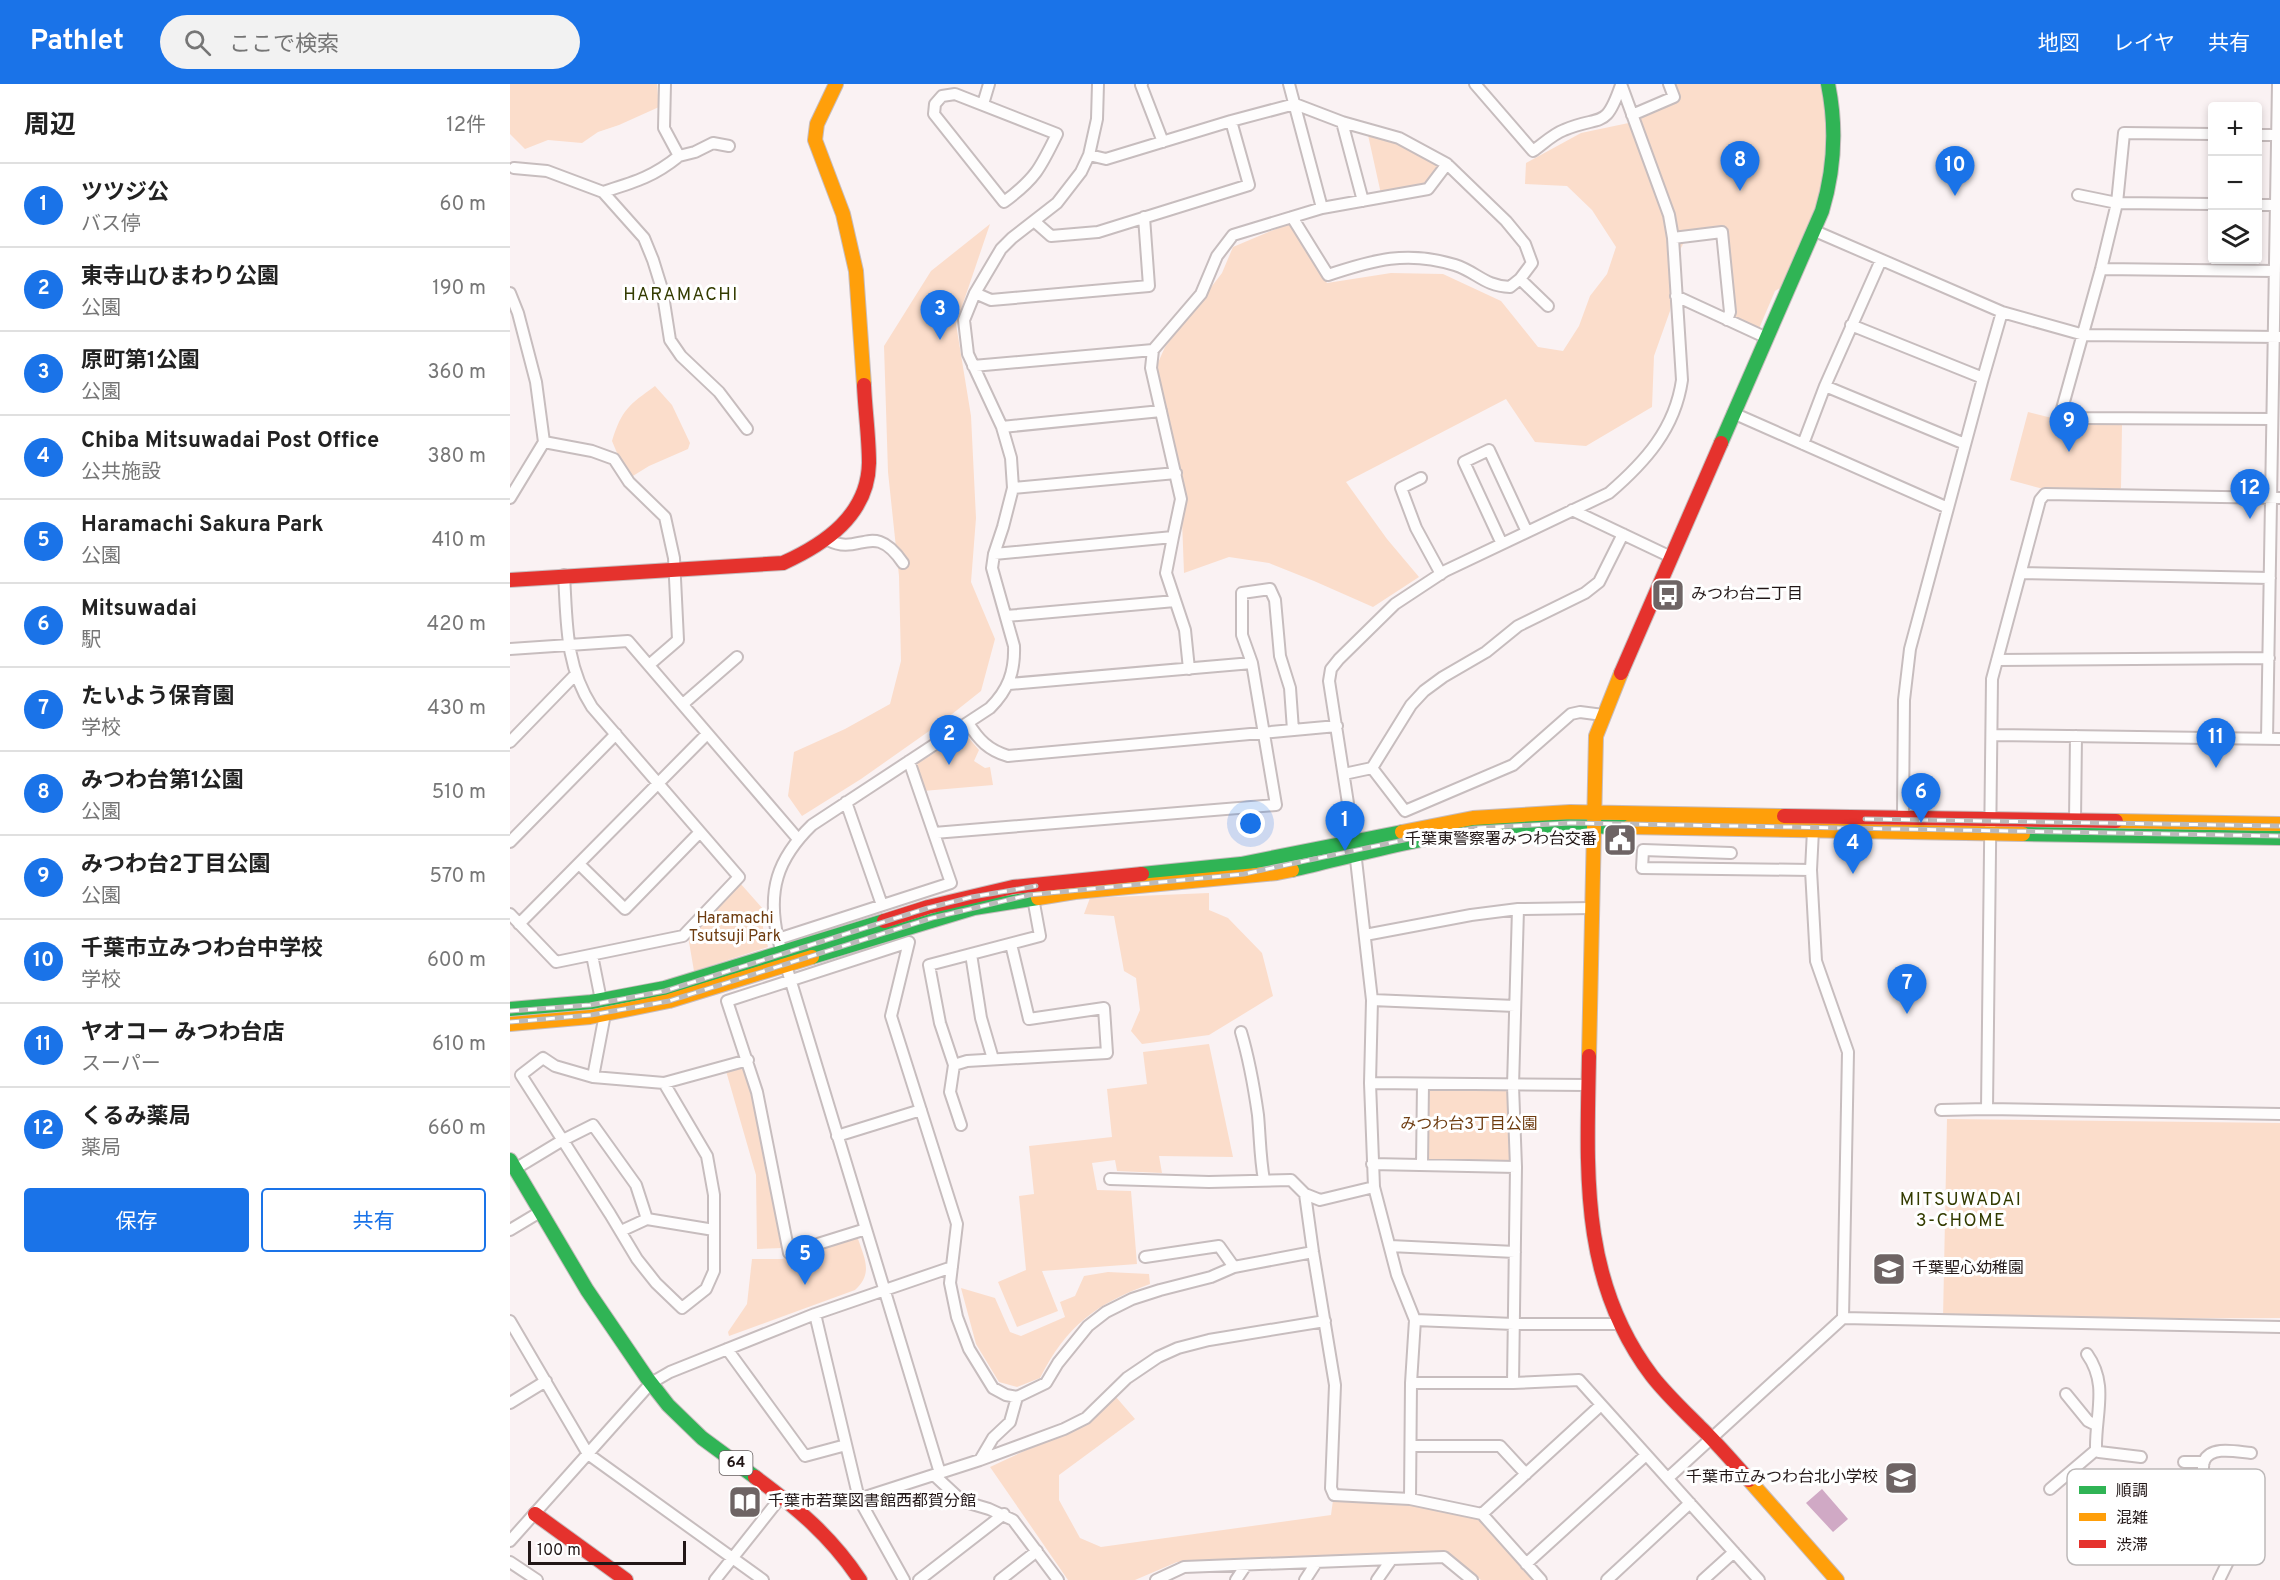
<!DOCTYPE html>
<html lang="ja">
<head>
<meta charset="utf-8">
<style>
  :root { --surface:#fff; --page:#f2f2f2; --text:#222; --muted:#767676; --line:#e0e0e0; --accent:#1a73e8 }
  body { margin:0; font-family:Overpass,"Noto Sans JP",sans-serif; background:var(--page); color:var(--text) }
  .controls { position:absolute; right:18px; top:18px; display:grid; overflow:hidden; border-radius:6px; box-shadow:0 3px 9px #0003 }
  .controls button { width:54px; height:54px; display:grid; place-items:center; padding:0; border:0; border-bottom:2px solid var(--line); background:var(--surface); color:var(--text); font:30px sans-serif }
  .scale { position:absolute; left:18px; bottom:15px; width:158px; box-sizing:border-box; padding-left:6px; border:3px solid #221717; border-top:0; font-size:16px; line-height:21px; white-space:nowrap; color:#221717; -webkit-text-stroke:4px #fff; paint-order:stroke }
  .you { position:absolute; left:741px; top:740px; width:21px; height:21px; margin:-15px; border:4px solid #fff; border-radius:50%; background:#1a73e8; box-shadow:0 0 0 9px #1a73e833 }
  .badge { display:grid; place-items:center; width:39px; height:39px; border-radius:50%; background:var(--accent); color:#fff; font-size:20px; font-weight:700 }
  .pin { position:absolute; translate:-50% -50px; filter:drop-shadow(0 2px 3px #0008) }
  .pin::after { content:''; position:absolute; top:32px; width:21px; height:18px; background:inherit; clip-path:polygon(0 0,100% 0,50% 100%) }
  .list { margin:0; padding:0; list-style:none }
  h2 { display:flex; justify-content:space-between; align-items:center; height:78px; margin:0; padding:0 24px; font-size:26px }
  h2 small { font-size:20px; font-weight:400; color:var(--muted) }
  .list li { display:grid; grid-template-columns:39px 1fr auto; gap:18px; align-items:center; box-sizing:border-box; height:84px; padding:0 24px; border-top:2px solid var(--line) }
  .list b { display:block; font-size:22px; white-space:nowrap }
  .list p { margin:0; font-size:20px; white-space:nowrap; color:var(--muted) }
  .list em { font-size:20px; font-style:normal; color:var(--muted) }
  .actions { display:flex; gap:12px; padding:18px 24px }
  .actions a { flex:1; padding:14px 0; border:2px solid var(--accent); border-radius:6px; text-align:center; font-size:21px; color:var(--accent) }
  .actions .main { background:var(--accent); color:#fff }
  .icon { flex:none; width:33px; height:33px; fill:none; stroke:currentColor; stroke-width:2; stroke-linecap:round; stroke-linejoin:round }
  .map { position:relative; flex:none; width:1770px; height:1496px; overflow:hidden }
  header { display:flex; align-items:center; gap:36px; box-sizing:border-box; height:84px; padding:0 30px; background:var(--accent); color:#fff }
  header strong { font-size:28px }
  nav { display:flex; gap:33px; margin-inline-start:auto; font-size:21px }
  .search { width:420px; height:54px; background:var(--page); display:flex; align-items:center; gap:15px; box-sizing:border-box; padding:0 21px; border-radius:33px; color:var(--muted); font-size:22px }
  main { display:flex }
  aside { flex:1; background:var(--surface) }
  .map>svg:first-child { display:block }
  .green { fill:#fbddcb }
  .water { fill:#d0a9c5 }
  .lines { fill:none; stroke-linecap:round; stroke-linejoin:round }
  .street-casing { stroke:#c7bdbe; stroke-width:14 }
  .fast-casing { stroke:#c7bdbe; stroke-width:16 }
  .slow-casing { stroke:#c7bdbe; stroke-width:16 }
  .jam-casing { stroke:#c7bdbe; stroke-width:16 }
  .street { stroke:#fefdfd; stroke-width:10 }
  .fast { stroke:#30b455; stroke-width:14 }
  .slow { stroke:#ff9f0a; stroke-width:14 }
  .jam { stroke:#e5322d; stroke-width:14 }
  .rail-casing { stroke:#bbb9b9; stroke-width:5 }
  .rail { stroke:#fff; stroke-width:3; stroke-dasharray:9; stroke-linecap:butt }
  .labels { text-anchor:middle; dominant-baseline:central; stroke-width:6; stroke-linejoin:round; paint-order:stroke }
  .shield { fill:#fff; stroke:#645d5d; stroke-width:1.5 }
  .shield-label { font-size:15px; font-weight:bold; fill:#221717 }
  .poi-label { font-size:16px; fill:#221717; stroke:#fff; text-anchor:start }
  .park-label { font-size:16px; fill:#6e3c10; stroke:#fff }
  .neighbourhood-label { font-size:18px; letter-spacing:1.5px; fill:#333b00; stroke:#fff }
  .key { fill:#fff; stroke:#bdb9b9; stroke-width:1.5 }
  .key-label { font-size:16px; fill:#221717 }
</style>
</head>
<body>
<header>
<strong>Pathlet</strong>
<div class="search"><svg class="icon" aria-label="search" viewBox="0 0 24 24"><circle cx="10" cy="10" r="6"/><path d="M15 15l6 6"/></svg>ここで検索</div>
<nav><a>地図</a><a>レイヤ</a><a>共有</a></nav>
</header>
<main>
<aside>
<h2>周辺<small>12件</small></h2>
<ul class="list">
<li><span class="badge">1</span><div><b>ツツジ公</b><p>バス停</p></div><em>60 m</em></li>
<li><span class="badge">2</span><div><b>東寺山ひまわり公園</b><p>公園</p></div><em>190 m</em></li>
<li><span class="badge">3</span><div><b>原町第1公園</b><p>公園</p></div><em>360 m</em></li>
<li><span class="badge">4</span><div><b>Chiba Mitsuwadai Post Office</b><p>公共施設</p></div><em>380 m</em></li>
<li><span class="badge">5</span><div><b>Haramachi Sakura Park</b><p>公園</p></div><em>410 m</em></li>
<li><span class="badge">6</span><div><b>Mitsuwadai</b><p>駅</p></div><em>420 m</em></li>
<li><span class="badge">7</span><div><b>たいよう保育園</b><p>学校</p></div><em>430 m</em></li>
<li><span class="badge">8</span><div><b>みつわ台第1公園</b><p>公園</p></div><em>510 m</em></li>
<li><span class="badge">9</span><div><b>みつわ台2丁目公園</b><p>公園</p></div><em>570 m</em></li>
<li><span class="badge">10</span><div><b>千葉市立みつわ台中学校</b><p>学校</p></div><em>600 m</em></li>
<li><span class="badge">11</span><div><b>ヤオコー みつわ台店</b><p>スーパー</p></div><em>610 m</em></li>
<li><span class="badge">12</span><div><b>くるみ薬局</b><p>薬局</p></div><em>660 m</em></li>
</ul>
<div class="actions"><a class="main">保存</a><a>共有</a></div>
</aside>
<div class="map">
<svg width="1770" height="1496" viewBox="0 0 1770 1496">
  <rect width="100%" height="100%" fill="#faf2f3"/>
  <path class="green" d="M0 0H147L149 23 109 41 88 48 72 59 38 56 15 65 0 50Z
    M1161 0H1311L1321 53 1311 119 1273 202 1265 207 1248 247 1222 235 1214 145 1179 148 1170 166 1160 227 1144 272 1142 323 1076 362 1025 358 996 315 836 398 877 455 909 493 863 523 804 497 759 479 719 473 674 489 671 410 647 281 655 263 712 189 723 163 780 139 817 199 881 189 933 190 991 217 1028 263 1053 267 1069 242 1080 212 1097 190 1106 163 1082 126 1057 102 1015 100 1016 79 1071 49 1128 37 1126 31 1167 15Z
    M858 51 890 57 929 79V84L914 102 871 110Z
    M480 140 446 240 461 332 466 434 461 498 485 555 471 607 432 638 351 695 292 732 278 712 284 668 335 645 380 620 391 577 389 492 378 388 374 262 421 187Z
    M145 302 162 321 180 359 178 365 139 382 118 395 102 357C112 325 119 321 145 302Z
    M1518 328 1546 335 1608 337 1612 341 1611 404 1607 407 1537 406 1500 396Z
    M452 652H457L469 666 464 677 475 684 480 683 483 701 413 707 406 683 408 679Z
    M230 799 253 825V844L258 863 184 887 178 852Z
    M699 809V826L718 834 752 869 763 912 699 951 632 960 621 947 630 926 626 894 614 887 604 832 574 830 580 814Z
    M699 960 723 1073 649 1072 652 1089 607 1087 605 1076 582 1079 587 1106 621 1107 627 1180 532 1187 548 1227 507 1243 488 1198 516 1186 509 1112 524 1110 519 1062 602 1053 597 1005 637 1000 633 968Z
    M235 982 242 1007 272 1164 247 1165 246 1091 216 987Z
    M920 1003H999L1003 1072 996 1078 918 1077 915 1072 916 1007Z
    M1437 1035 1770 1039V1234L1433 1235Z
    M342 1154 348 1155C355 1175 363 1190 345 1206L219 1252 218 1248 237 1220 242 1175H272Z
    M598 1188 639 1190 640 1200C586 1220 557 1241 530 1294L507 1303 489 1298 466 1260 451 1204 485 1214 500 1248 511 1252 555 1233 550 1218 565 1212 574 1192Z
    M606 1313 625 1335 549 1391V1416L570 1454 591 1463 821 1431 823 1416 899 1419 969 1434 1025 1496H971L935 1467 667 1478 625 1496H558L480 1383 576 1338Z"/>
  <path class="water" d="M1312 1405 1338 1435 1323 1448 1296 1419Z"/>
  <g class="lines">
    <g class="street-casing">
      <path id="street" d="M632 0 631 1 653 58
        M779 0 812 124
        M965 0 1023 67C1033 60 1043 50 1054 46 1092 30 1095 47 1111 1
        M445 10 547 50C530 85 525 95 494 118L424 30 425 20 432 12Z
        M473 20 479 0
        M1122 31 1164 13 1159 0
        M832 38 889 54 937 80
        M1702 50 1614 49 1607 119 1591 185 1550 332 1571 334 1762 335
        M1748 51H1768
        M579 71 596 75 721 37 785 20 832 38 853 117
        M169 72 185 68 203 59 219 62
        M4 84 37 87 93 108 134 154 143 176 152 205 160 256 171 272 209 308 237 345
        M93 108C125 98 143 93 169 72L154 44 155 0
        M1568 111 1607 119 1702 120
        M1748 121H1766
        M524 137 541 152 588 148 739 101 721 37
        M1305 147 1492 228 1574 251 1770 253
        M1163 154 1212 148 1220 228 1217 236
        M1591 185 1765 187
        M1010 195 1038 222
        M0 209 8 229 26 298 34 358 0 414
        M465 209 481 216 639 202 634 133
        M1166 212 1257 254
        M1341 241 1473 294 1400 565 1394 616 1393 732
        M463 282 643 266
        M1473 294 1492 228
        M1315 302 1455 360
        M1223 329 1438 424
        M492 343 651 327
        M34 358 82 367 104 375 119 398 155 433 164 474 168 556 139 581
        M1293 360 1315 302 1371 176
        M911 394 891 404 906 444 931 490
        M503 404 666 389
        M1062 426 1161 473
        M663 453 671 415 641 284 643 266 691 210 707 172 723 151 812 124 918 105 937 80 996 137 1015 160 1022 179 1010 195 1000 203C974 202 967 188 945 181 897 166 863 176 818 191L782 133
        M318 456C350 473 363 435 393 479
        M992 460 954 378 979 366 1017 448
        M484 470 663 453 656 489 675 546 679 585
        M1512 489 1760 494
        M496 532 665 517
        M0 565 118 557 288 755
        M1487 576 1759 574
        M499 600 742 579
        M173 620 227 573
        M458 639C469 656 478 666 498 672L827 642
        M1482 651 1770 655
        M1757 655 1768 0
        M0 658 65 591
        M862 684 895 727 1003 681 1061 630 1070 628 1093 631
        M834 690 862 684 901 621 914 607 933 593 976 568 1008 542 1075 509 1089 498 1113 450
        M336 718 372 821
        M1565 737 1566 652
        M1303 746 1301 786 1306 877 1338 968 1333 1234
        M424 749 766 721 742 579 732 551V509L760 505 765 516 770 572 780 604 783 646
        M0 758 106 650
        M1221 769 1133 766 1132 784 1301 786
        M69 780 115 825 190 748
        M0 830 46 878 173 852 229 793 82 623C55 581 57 539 54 491
        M9 840 197 650
        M855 851 961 831 1008 825 1082 824
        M268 855 441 799 399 677
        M461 870 471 934 483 975
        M82 871 91 916
        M862 916 1005 922
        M731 948C739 975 744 1003 748 1031 750 1053 750 1074 754 1096
        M444 981 457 977 597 969 594 924 519 935 501 860
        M83 993 95 930
        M154 999 197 1072 204 1111V1187L196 1205 172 1224 146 1199 127 1175 100 1130 11 991 33 974 45 982 83 993 154 999 238 976
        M860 999 1077 1001
        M1477 1025 1482 595 1530 416 1535 410 1770 414
        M1431 1026 1477 1025 1770 1030
        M451 1041 440 1008 444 981 430 939 419 881 530 852 523 814
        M327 1052 411 1026
        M862 1080 1006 1083
        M912 1081 913 1000
        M5 1085 53 1056 83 1041 126 1101 137 1135
        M600 1095 699 1098 781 1096 795 1110
        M864 1103 887 1191 905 1236 901 1299 900 1415
        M356 1145 279 1169 247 1008 217 917 399 858 381 932 447 1140 440 1199 447 1233 459 1265 483 1304 496 1311 507 1313 500 1338 483 1354 470 1376
        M0 1146 30 1128
        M111 1147 137 1135 204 1146
        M880 1162 1005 1168
        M635 1173 709 1162 724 1183
        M305 1230 349 1415 394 1496
        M905 1236 1004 1240H1110
        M0 1237 78 1370 253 1496
        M217 1265 295 1372 336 1361
        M1577 1270C1599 1301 1585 1330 1586 1366
        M901 1299H1003L1069 1296 1249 1496
        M1003 1299 1006 1083 1003 1002 1008 825
        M1556 1310 1578 1337 1586 1341
        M507 1313 536 1299 548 1279 578 1242 596 1228 622 1215 650 1206 701 1193 724 1183 803 1168
        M0 1319 36 1297
        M901 1362H990L1016 1390
        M1674 1378H1694
        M430 1389 268 855C257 807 267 775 302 741L480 624C498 606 505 588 504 562L482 484 484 470 493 443 503 404 501 374 492 343 458 270 454 236 465 209 491 165 502 154 547 119 571 88 579 71 587 35 588 0
        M424 1391 452 1417 479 1425 503 1436 548 1496
        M1158 1394 1333 1234 1770 1243
        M1540 1405 1586 1366 1589 1368 1631 1373
        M1683 1411 1692 1402C1693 1395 1692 1384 1694 1377 1701 1361 1728 1368 1741 1369
        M349 1415 470 1376 554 1345 576 1334 617 1294 648 1273 668 1264 699 1256 815 1237
        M972 1430 1091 1321
        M0 1457 141 1299 160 1288 305 1230 442 1183
        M0 1478 27 1496
        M1016 1480 1136 1371
        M205 1496 271 1413
        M409 1496 494 1430
        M490 1496 527 1467
        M646 1496 674 1483 934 1473 962 1496
        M726 1496 736 1481
        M795 1496 806 1479
        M867 1496 881 1476
        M1031 1496 972 1430 900 1415 824 1411 821 1404 825 1301 803 1168 795 1110 810 1116 864 1103 860 999 862 916 844 758 819 597 821 585 829 575 885 520 935 487 1099 409C1135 378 1165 345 1172 296L1163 154 1159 131 1111 0
        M1097 1496 1180 1419
        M1193 1496 1224 1468
        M1709 1496 1736 1441"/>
    </g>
    <g class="fast-casing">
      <path id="fast" d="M1211 359 1312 127C1325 84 1327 44 1318 0
        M1513 750 1770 754
        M782 786C843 772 905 754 967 747 1018 741 1068 742 1119 743
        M632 790 731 780 892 748
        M302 873 464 824 528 814
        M0 925 81 918 155 904 374 837
        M0 1076 77 1206 137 1294 158 1321 192 1354 245 1393"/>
    </g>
    <g class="slow-casing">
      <path id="slow" d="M326 0 307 40 305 56 333 130 346 187 354 301
        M1606 737 1770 740
        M1119 743 1513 750
        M892 748 963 734 1060 728 1274 732
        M528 814 565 808 767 789 782 786
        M0 940 80 933 159 917 302 873
        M1079 972 1086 652 1111 589
        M1239 1396 1327 1496"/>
    </g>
    <g class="jam-casing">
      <path id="jam" d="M0 496 273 479C315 460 358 431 359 379 359 353 355 326 354 301
        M1111 589 1211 359
        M1274 732 1606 737
        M374 837 418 823 503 803 632 790
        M1079 972C1077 1086 1069 1196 1142 1292 1156 1310 1173 1326 1189 1342 1207 1359 1223 1378 1239 1396
        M245 1393C287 1424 321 1452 350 1496
        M25 1430 116 1496"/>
    </g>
    <use href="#street" class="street"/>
    <use href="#fast" class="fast"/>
    <use href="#slow" class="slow"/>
    <use href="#jam" class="jam"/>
    <g class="rail-casing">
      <path id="rail" d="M1355 735 1770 742
        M0 927 80 921 155 907 418 824 462 813 526 802
        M0 938 81 931 159 917 422 834 519 811 734 790 908 753 965 744 1060 739 1770 752"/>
    </g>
    <use href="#rail" class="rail"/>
  </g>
  <defs>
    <g id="bus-square" transform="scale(1.725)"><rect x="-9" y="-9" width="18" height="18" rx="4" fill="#6e6464" stroke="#fff"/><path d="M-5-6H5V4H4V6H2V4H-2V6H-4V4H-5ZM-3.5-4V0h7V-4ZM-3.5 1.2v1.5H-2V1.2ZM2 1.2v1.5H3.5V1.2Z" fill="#fff"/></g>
    <g id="civic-square" transform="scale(1.725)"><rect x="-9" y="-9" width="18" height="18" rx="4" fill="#6e6464" stroke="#fff"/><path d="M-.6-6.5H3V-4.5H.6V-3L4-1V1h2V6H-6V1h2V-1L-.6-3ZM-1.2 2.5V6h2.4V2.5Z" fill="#fff"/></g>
    <g id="school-square" transform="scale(1.725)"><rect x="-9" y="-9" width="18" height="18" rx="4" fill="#6e6464" stroke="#fff"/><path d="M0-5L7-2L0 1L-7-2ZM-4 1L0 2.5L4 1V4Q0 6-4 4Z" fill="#fff"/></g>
    <g id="library-square" transform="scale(1.725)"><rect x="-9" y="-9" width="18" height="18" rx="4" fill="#6e6464" stroke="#fff"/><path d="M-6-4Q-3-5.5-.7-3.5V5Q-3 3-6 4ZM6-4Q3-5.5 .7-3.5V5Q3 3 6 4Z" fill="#fff"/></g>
  </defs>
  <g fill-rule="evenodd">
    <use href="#bus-square" x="1158" y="511"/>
    <use href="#civic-square" x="1110" y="756"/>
    <use href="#school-square" x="1379" y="1185"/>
    <use href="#school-square" x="1391" y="1394"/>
    <use href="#library-square" x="235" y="1418"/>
  </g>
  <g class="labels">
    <rect class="shield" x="209.5" y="1367" width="33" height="24" rx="4.5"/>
    <g class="shield-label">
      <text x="226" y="1379">64</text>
    </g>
    <g class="poi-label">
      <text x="1181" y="511">みつわ台二丁目</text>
      <text x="1087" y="756" text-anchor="end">千葉東警察署みつわ台交番</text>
      <text x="1402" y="1185">千葉聖心幼稚園</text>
      <text x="1368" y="1394" text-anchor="end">千葉市立みつわ台北小学校</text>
      <text x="258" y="1418">千葉市若葉図書館西都賀分館</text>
    </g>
    <g class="park-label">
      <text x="225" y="835">Haramachi<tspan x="225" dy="18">Tsutsuji Park</tspan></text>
      <text x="959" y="1041">みつわ台3丁目公園</text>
    </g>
    <g class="neighbourhood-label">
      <text x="171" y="211">HARAMACHI</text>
      <text x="1451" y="1116">MITSUWADAI<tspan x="1451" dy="21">3-CHOME</tspan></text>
    </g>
  </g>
  <rect x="1557" y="1385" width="198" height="96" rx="9" class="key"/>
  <rect x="1569" y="1402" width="27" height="8" fill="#30b455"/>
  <rect x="1569" y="1429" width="27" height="8" fill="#ff9f0a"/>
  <rect x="1569" y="1456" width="27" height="8" fill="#e5322d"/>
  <g class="key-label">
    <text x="1606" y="1412">順調</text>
    <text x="1606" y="1439">混雑</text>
    <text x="1606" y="1466">渋滞</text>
  </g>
</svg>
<div class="controls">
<button>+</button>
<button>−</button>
<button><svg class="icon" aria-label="layers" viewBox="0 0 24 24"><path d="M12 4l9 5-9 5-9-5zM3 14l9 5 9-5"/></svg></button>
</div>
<div class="scale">100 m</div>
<div class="you"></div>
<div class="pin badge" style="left:835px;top:767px">1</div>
<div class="pin badge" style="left:439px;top:681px">2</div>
<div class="pin badge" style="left:430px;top:256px">3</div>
<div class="pin badge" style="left:1343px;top:790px">4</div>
<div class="pin badge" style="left:295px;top:1201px">5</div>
<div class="pin badge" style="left:1411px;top:739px">6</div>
<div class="pin badge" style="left:1397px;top:930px">7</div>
<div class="pin badge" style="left:1230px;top:107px">8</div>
<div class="pin badge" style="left:1559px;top:368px">9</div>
<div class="pin badge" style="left:1445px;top:112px">10</div>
<div class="pin badge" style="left:1706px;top:684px">11</div>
<div class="pin badge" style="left:1740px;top:435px">12</div>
</div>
</main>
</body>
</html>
